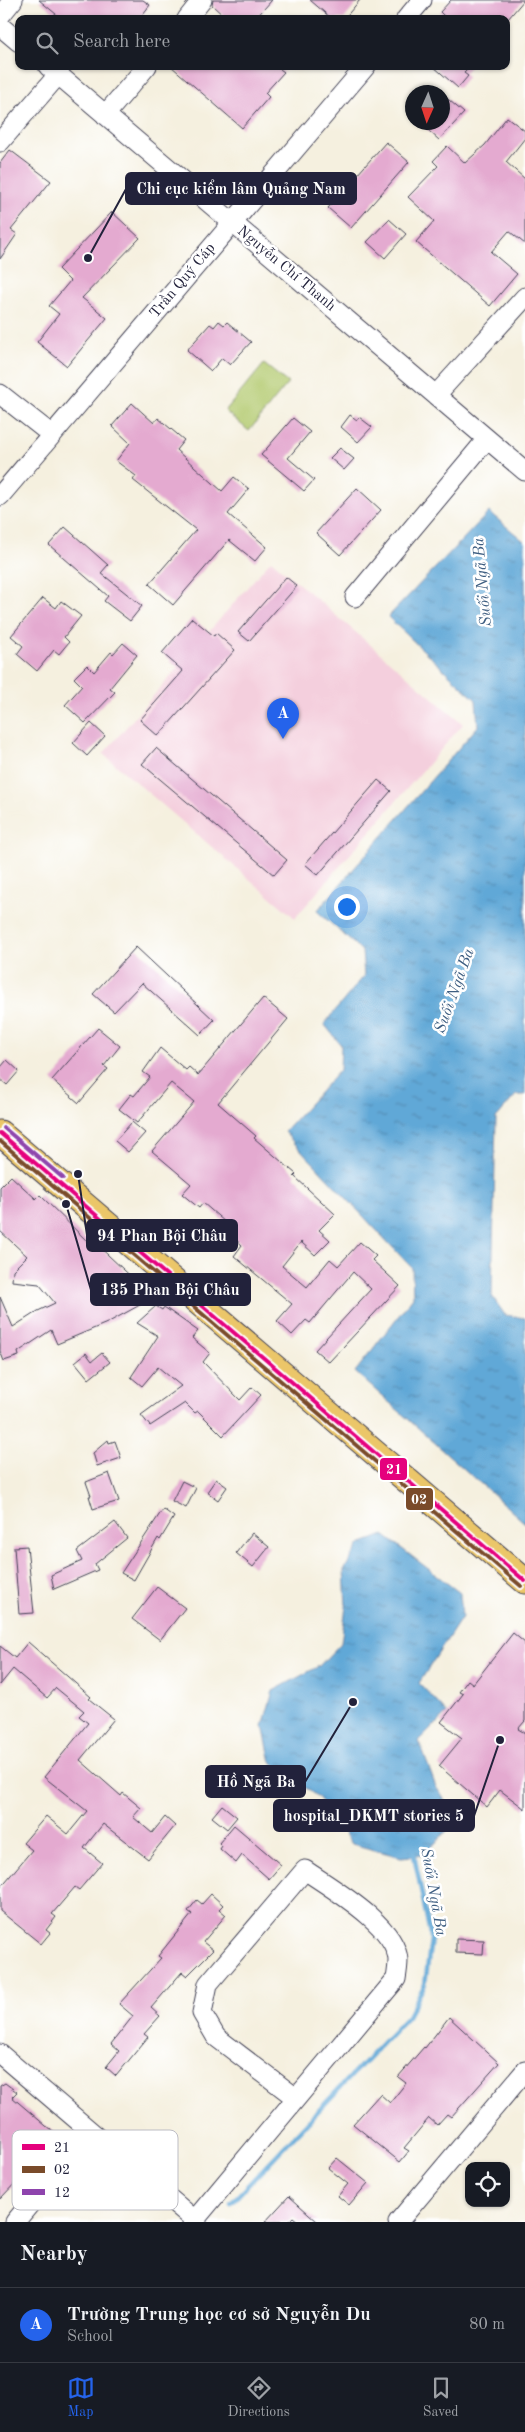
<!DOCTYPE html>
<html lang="en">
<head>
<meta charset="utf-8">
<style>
  :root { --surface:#171b24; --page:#20242c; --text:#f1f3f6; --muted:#9ea1a6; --line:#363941; --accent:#2563eb }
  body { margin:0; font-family:"Old Standard TT",serif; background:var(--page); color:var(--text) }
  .controls { position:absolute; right:15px; bottom:15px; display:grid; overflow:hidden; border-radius:10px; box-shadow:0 1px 4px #0004 }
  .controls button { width:45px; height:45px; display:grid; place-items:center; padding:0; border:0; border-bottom:1px solid var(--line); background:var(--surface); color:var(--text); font:25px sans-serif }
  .compass { position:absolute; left:405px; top:85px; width:45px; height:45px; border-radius:50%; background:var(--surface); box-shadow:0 1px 4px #0004; rotate:183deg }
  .you { position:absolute; left:346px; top:906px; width:18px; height:18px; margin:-12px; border:4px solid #fff; border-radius:50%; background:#1a73e8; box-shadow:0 0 0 8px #1a73e833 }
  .badge { display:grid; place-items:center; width:32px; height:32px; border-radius:50%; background:var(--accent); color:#fff; font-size:16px; font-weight:700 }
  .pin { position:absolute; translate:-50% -41px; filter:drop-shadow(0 1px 2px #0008) }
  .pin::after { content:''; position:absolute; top:26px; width:18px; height:15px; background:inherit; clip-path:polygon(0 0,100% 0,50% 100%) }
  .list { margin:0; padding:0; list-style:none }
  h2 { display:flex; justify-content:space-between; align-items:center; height:65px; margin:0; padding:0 20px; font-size:21px }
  h2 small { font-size:16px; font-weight:400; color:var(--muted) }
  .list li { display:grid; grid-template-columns:32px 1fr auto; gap:15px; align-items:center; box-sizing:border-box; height:75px; padding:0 20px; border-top:1px solid var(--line) }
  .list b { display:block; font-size:19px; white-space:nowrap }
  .list p { margin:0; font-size:16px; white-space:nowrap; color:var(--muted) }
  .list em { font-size:16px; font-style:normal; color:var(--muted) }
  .icon { flex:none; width:28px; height:28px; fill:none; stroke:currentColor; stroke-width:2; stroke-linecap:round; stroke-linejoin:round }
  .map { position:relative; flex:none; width:525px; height:2222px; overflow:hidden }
  .search { position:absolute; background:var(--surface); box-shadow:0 1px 4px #0004; left:15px; right:15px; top:15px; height:55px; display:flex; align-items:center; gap:12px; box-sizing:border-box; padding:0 18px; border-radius:10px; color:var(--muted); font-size:19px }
  .sheet { height:140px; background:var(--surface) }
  nav { display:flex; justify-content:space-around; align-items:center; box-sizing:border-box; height:70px; border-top:1px solid var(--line); background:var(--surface); font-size:14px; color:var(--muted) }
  nav a { display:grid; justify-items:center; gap:2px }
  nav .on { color:var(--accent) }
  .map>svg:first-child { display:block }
  .built { fill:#f4cfdd }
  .garden { fill:#b3ca6f; stroke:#6a7655 }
  .water { fill:url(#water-ripples); stroke:#426589 }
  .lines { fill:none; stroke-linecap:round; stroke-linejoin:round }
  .stream { stroke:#61a8d7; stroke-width:4.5 }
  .building { fill:#e4aad0 }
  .minor-casing { stroke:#424154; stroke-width:21 }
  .major-casing { stroke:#424154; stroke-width:27 }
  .minor { stroke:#fff; stroke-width:19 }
  .major { stroke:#ebc669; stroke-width:25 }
  .bus-1-casing { stroke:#fff; stroke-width:8 }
  .bus-2-casing { stroke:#fff; stroke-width:8 }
  .bus-3-casing { stroke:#fff; stroke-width:8 }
  .bus-1 { stroke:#e5007d; stroke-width:4 }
  .bus-2 { stroke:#7a4b2a; stroke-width:4 }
  .bus-3 { stroke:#8e44ad; stroke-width:4 }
  .labels { text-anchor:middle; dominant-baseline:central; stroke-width:5; stroke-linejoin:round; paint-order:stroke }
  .street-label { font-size:15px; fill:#22223b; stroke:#fff }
  .water-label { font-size:16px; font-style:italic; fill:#3e5e81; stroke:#fff }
  .key { fill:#fff; stroke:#bdbdc4; stroke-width:1 }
  .key-label { font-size:14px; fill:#22223b }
  .leader { fill:none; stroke:#22223b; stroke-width:2 }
  .callout-dot { fill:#22223b; stroke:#fff; stroke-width:2 }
  .callout { fill:#22223b; stroke:#22223b; stroke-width:2 }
  .callout-label { font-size:16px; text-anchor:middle; font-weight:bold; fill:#fff }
  .line-badge { stroke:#fff; stroke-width:2 }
  .badge-label { font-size:14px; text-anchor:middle; font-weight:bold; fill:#fff }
</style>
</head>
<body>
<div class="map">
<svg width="525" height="2222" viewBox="0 0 525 2222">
  <defs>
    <pattern id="water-ripples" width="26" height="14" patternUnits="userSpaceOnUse" patternTransform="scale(1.25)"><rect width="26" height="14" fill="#61a8d7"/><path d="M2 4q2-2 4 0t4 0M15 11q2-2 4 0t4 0" fill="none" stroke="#5088b0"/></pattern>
  </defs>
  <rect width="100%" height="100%" fill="#fff"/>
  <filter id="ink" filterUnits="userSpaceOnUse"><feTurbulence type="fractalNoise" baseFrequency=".02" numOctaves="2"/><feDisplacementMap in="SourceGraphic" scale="10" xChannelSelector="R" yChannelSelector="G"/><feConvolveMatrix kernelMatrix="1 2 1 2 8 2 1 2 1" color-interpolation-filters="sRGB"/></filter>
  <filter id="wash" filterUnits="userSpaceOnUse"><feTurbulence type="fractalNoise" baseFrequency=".0096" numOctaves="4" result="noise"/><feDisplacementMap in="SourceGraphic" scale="20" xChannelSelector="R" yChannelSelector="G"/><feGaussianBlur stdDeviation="1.12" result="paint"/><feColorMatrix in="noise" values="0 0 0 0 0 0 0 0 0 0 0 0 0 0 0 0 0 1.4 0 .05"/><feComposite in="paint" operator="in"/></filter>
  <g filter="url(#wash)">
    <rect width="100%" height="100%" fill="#f5f0df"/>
    <path class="built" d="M271 560 463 724 295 918 103 754Z"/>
    <path class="garden" d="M264 364 288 383 249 431 225 411Z"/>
    <path class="water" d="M489 512 525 542V1095H516L496 1118 492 1296 505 1315 525 1318V1523L355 1372 413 1297 412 1268 284 1132 340 1070 341 1045 324 1024 364 976 362 951 317 911 478 726 476 700 388 617Z
      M384 1535 460 1593 462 1617 419 1683 447 1713 419 1741 436 1787 458 1819 424 1855 401 1857 352 1844 319 1798 271 1762 263 1726 273 1691 319 1666 341 1643 346 1606 344 1570 360 1544Z"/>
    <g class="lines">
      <path class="stream" d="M231 2203 408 2016 425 1984 431 1939 413 1850"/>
    </g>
    <g id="blocks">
      <path class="building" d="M39 0H143L150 5 139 19H62Z
        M213 0H272L255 19H227L212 5Z
        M310 0H360L344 19H332Z
        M451 0H524L508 19H447L440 12Z
        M171 66H276L284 72 265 93 269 97 242 128Z
        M433 66H471L464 73 468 76 458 88Z
        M442 94 464 113 439 140 419 122H442Z
        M507 117 525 131V138L506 162 525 179V244L509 231 491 252 517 274 490 306 416 242 434 221 408 197 438 166 433 161 447 146 465 163 485 145Z
        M386 142 409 162 351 228 328 208Z
        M10 150 51 181 11 230 17 234 0 259V163Z
        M112 212 140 238 82 298 107 318 67 366 37 342 59 314 49 306 70 281 58 269Z
        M389 219 406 234 385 258 367 242Z
        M219 321 224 325 227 322 251 342 230 365 222 358 211 371 187 350 210 324 214 327Z
        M132 403 154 423 158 418 184 440 176 450 222 491 234 477 249 489 228 514 267 547 255 561 229 540 173 605 149 584 196 530 133 480 136 476 116 461 130 443 112 426Z
        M350 415 357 420 359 417 372 427 358 442 341 427Z
        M293 418 310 432 288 458 314 480 304 491 261 455Z
        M340 448 354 459 344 470 330 458Z
        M357 488 381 510 340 555 316 533Z
        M65 527 108 565 101 573 142 606 130 621 104 601 108 596 49 545Z
        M286 577 297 586 249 641 238 632Z
        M43 598 56 608 61 601 81 616 64 637 69 642 59 654 54 650 37 671 17 654 23 646 11 636Z
        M192 618 214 636 216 633 235 650 158 736 140 720 183 671 162 653Z
        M123 643 137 655 110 688 115 692 85 723 65 705 82 686 74 678 87 665 94 672 111 652 113 654Z
        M91 723 105 736 87 756 73 743Z
        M156 748 287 860 274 875 142 764Z
        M378 780 391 791 318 875 305 864Z
        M136 947 214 1020 200 1035 142 983 114 1012 93 994Z
        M263 998 288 1019 218 1103 256 1136 254 1138 296 1174 294 1176 335 1214 319 1230 330 1240 315 1255 301 1242 282 1266 307 1287 330 1259 338 1266 360 1242 376 1256 372 1260 400 1286 329 1362 315 1350 371 1289 353 1272 310 1323 306 1320 292 1335 277 1321 292 1304 234 1256 242 1245 229 1234 233 1229 203 1203 199 1208 182 1194 191 1184 152 1151 194 1102 171 1083 137 1123 119 1109 131 1094 134 1096 150 1077 143 1072 160 1048 186 1070 189 1067 198 1075Z
        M98 1028 120 1046 104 1066 108 1069 79 1103 52 1080Z
        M7 1060 19 1071 7 1085 0 1079V1068Z
        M132 1122 145 1133 128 1152 115 1141Z
        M11 1176 36 1199 40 1195 90 1244 93 1241 139 1284 135 1288 149 1300 107 1323 57 1344 51 1330 18 1352 19 1356 4 1361 0 1351V1297L13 1327 38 1311 55 1303 39 1284 12 1281 13 1270 27 1256 0 1231V1187Z
        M156 1306 162 1310 164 1307 198 1331 192 1338 210 1353 203 1362 240 1400 252 1387 261 1395 223 1436 198 1411 195 1413 185 1403 150 1426 141 1415 181 1386 158 1367 142 1386 131 1377 158 1336 137 1323Z
        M86 1353 92 1361 102 1353 110 1362 89 1379 75 1362Z
        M108 1440 109 1443 115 1441 121 1458 97 1466 93 1453Z
        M109 1473 119 1501 93 1509 89 1496H91L86 1482Z
        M216 1479 227 1487 218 1500 207 1492Z
        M182 1481 196 1488 186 1508 172 1501Z
        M163 1509 174 1517 160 1540 158 1538 134 1580 121 1573Z
        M115 1522 127 1538 95 1564 98 1570 54 1589 51 1575 82 1561 77 1551Z
        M252 1533 269 1547 253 1567 236 1553Z
        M27 1546 34 1613 19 1614 14 1547Z
        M157 1587 185 1608 160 1640 132 1619Z
        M513 1633 525 1643V1721L518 1729 525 1733V1809L500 1790 487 1807 439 1766 462 1738 441 1722 463 1694 459 1692 468 1680 473 1684Z
        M28 1642 91 1697 89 1699 114 1719 80 1760 121 1796 123 1793 141 1808 133 1817 152 1833 165 1817 175 1826 148 1859 103 1824 84 1848 102 1863 79 1890 75 1887 52 1914 56 1917 46 1930 50 1933 41 1944 0 1911V1888L32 1850 23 1843 46 1816 68 1834 87 1811 44 1777 88 1723 79 1716 84 1711 56 1688 47 1698 13 1669 0 1685V1646L15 1658Z
        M222 1805 237 1817 227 1829 212 1817Z
        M234 1825 281 1865 269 1879 242 1855 236 1863 220 1849 222 1846 219 1843Z
        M211 1894 223 1905 219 1909 226 1915 203 1942 213 1950 187 1976 182 1972 151 2008 160 2016 144 2034 148 2037 116 2076 106 2067 119 2051 111 2044 133 2016 119 2004 161 1958 158 1956 192 1914 188 1911 197 1900 202 1904Z
        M456 1939 484 1940 483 1954 456 1953Z
        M449 2017 499 2063 451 2117 447 2114 437 2125 429 2118 404 2148 409 2151 400 2162 353 2124 380 2094 390 2103 406 2083 398 2077 424 2047 425 2048Z
        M5 2083 17 2092 12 2097 59 2137 0 2199V2086Z
        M337 2158 368 2183 349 2205 338 2196 348 2184 328 2168Z
        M289 2196 318 2222H299L293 2217 288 2222H265Z"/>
    </g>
  </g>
  <g filter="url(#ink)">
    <use href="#blocks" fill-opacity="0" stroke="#424154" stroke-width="1"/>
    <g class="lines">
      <g class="minor-casing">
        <path id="minor" d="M0 16 13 0
          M187 19 202 0
          M406 19 422 0
          M0 26 19 42
          M48 66 525 471
          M105 115 147 66
          M0 142 58 75
          M0 394 52 435
          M436 395 525 297
          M0 496 366 66
          M355 597 487 439
          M0 2054 197 2222
          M15 2222 90 2131
          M193 2222 396 1979C397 1973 398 1966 398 1960 396 1925 331 1888 305 1870L208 1984 202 2013 216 2037 296 2098
          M398 2222 525 2071"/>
      </g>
      <g class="major-casing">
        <path id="major" d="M0 1133 525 1581"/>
      </g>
      <use href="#minor" class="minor"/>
      <use href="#major" class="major"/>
      <g class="bus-1-casing">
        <path id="bus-1" d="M0 1133 525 1581"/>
      </g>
      <g class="bus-2-casing">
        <path id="bus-2" d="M0 1141 521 1586"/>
      </g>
      <g class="bus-3-casing">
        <path id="bus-3" d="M4 1128 63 1178"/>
      </g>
      <use href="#bus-1" class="bus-1"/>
      <use href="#bus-2" class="bus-2"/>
      <use href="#bus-3" class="bus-3"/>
    </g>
  </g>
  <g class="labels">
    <g class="street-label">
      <text transform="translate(286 269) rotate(40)">Nguyễn Chí Thanh</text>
      <text transform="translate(183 281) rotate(-50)">Trần Quý Cáp</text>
    </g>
    <g class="water-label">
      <text transform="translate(483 582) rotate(-95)">Suối Ngã Ba</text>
      <text transform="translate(455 991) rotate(-70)">Suối Ngã Ba</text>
      <text transform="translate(433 1892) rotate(80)">Suối Ngã Ba</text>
    </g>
  </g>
  <rect x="12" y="2130" width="166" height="80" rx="8" class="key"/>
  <rect x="22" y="2144" width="23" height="6" fill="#e5007d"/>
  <rect x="22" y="2166" width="23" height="7" fill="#7a4b2a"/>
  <rect x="22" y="2189" width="23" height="6" fill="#8e44ad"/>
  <g class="key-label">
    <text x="54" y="2152">21</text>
    <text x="54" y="2174">02</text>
    <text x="54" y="2197">12</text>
  </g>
  <path class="leader" d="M88 258L126 189M78 1174L87 1235M66 1204L91 1290M353 1702L305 1782M500 1740L474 1816"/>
  <g class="callout-dot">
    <circle cx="88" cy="258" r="5"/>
    <circle cx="78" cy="1174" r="5"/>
    <circle cx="66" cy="1204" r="5"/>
    <circle cx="353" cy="1702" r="5"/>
    <circle cx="500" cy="1740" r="5"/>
  </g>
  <g class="callout">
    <rect x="126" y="173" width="230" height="31" rx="5"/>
    <rect x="87" y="1220" width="150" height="31" rx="5"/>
    <rect x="91" y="1274" width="159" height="31" rx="5"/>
    <rect x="206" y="1766" width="99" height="31" rx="5"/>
    <rect x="274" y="1800" width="200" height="31" rx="5"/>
  </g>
  <g class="callout-label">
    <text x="241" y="194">Chi cục kiểm lâm Quảng Nam</text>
    <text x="162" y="1241">94 Phan Bội Châu</text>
    <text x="170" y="1295">135 Phan Bội Châu</text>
    <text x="256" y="1787">Hồ Ngã Ba</text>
    <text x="374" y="1821">hospital_DKMT stories 5</text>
  </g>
  <g class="line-badge">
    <rect x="379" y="1457" width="29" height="24" rx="5" fill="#e5007d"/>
    <rect x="405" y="1487" width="29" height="24" rx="5" fill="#7a4b2a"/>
  </g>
  <g class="badge-label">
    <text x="394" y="1474">21</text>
    <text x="419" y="1504">02</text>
  </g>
</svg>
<div class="controls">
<button><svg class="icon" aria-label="locate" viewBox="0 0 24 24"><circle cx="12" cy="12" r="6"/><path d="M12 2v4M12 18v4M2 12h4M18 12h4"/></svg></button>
</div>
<svg class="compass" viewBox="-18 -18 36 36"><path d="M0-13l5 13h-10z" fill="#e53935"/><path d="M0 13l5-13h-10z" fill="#9ea1a6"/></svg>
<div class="you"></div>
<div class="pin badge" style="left:283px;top:739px">A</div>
<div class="search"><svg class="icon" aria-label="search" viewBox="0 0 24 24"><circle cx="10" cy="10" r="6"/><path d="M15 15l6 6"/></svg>Search here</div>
</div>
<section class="sheet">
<h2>Nearby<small></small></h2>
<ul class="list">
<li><span class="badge">A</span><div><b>Trường Trung học cơ sở Nguyễn Du</b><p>School</p></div><em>80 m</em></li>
</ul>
</section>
<nav>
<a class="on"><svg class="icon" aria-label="map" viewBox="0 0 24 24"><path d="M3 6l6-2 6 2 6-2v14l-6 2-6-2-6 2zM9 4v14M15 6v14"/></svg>Map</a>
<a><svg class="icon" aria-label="directions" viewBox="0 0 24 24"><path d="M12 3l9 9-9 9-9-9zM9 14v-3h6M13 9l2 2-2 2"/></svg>Directions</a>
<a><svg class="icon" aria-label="saved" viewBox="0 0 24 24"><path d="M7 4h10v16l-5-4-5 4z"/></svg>Saved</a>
</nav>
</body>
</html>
